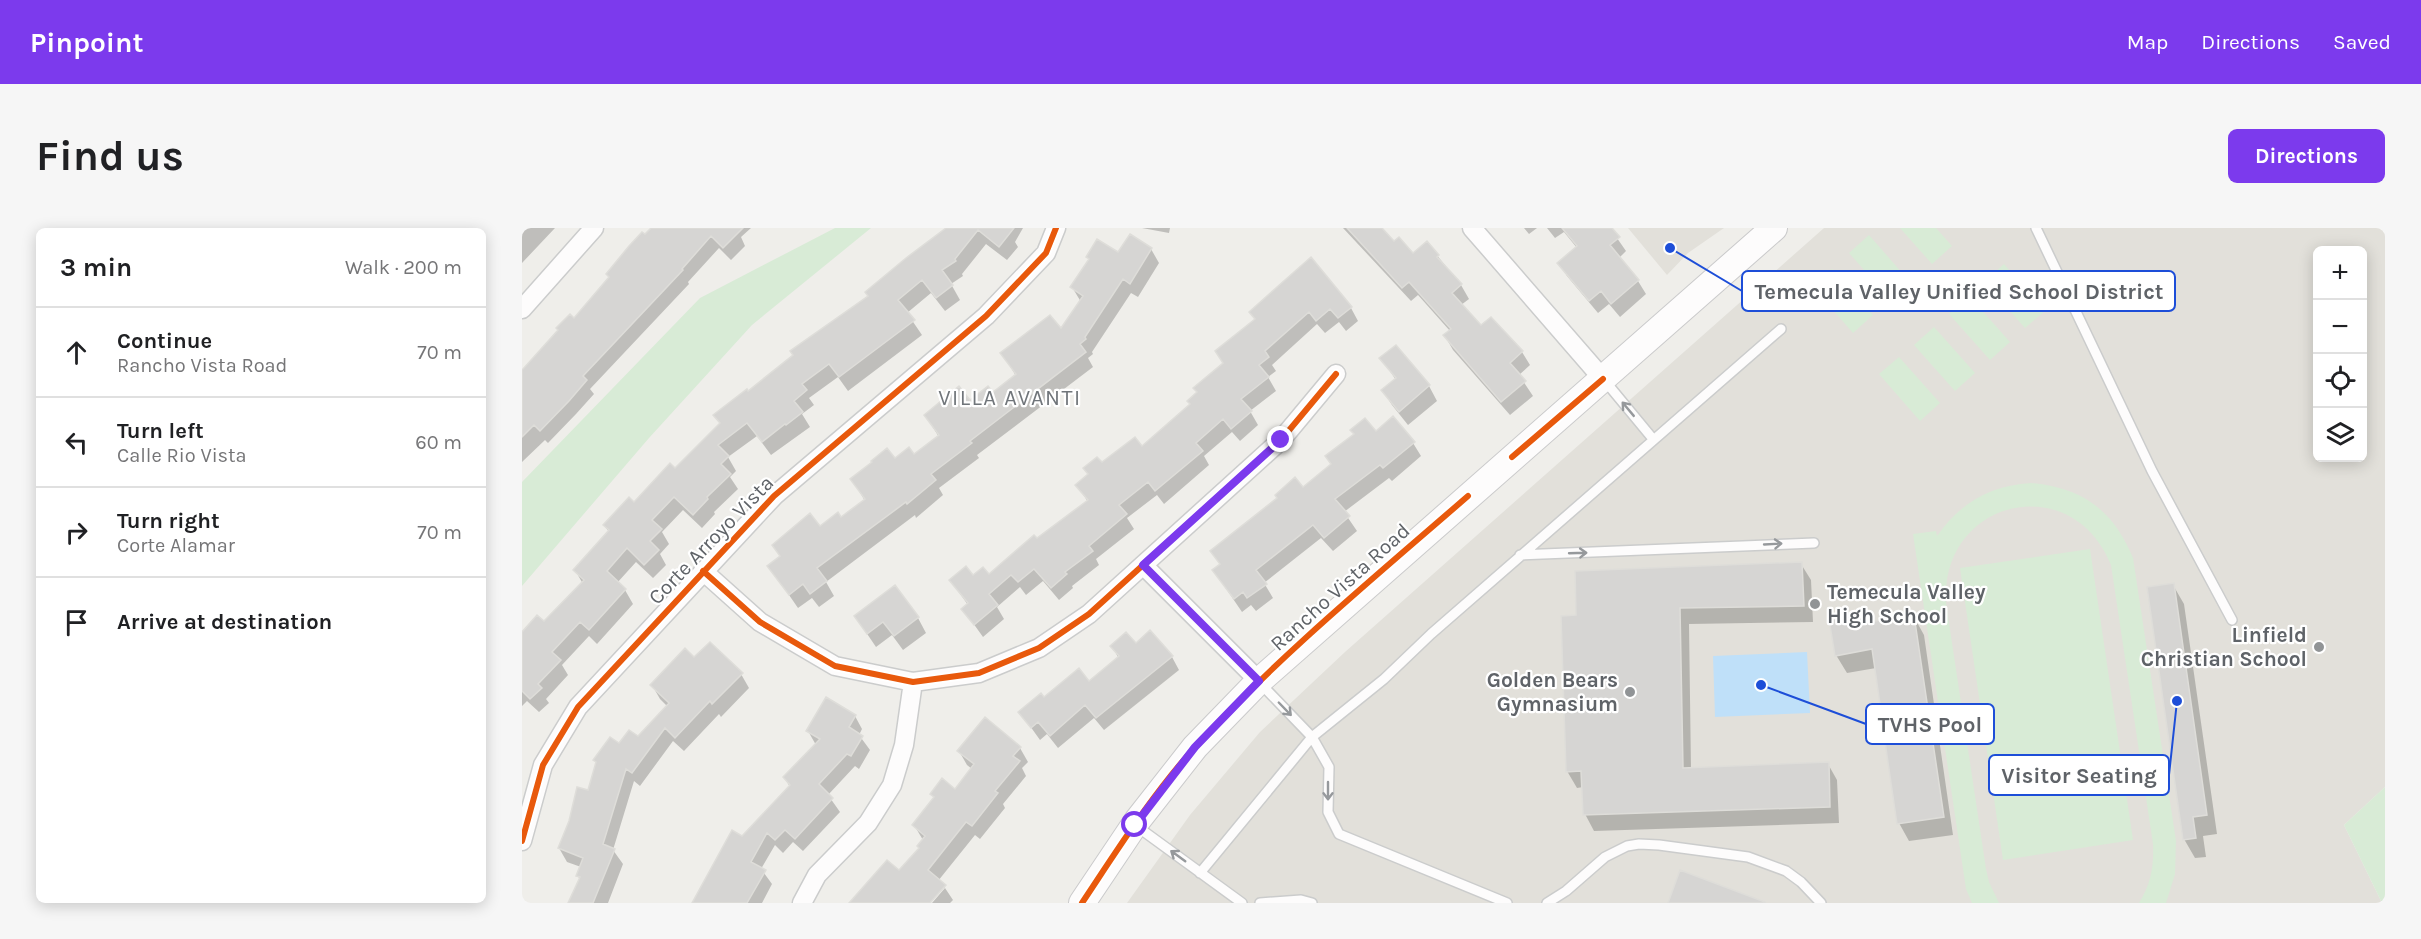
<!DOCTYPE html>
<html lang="en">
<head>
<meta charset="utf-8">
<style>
  :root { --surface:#fff; --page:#f6f6f6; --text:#202124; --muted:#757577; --line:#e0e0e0; --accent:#7c3aed }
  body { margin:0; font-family:Karla,sans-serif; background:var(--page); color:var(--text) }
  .controls { position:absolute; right:18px; top:18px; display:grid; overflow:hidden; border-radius:9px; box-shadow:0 3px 15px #0003 }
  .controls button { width:54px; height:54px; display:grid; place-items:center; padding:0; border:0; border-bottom:2px solid var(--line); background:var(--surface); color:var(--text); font:30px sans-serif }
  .stop { position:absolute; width:18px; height:18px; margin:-14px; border:4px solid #7c3aed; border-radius:50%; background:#fff }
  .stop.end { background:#7c3aed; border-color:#fff; box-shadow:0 2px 6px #0008 }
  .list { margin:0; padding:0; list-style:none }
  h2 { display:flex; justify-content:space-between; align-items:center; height:78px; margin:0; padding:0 24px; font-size:26px }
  h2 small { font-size:20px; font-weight:400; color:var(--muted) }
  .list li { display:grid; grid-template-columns:39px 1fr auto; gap:18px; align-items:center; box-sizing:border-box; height:90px; padding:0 24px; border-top:2px solid var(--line) }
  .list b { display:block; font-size:22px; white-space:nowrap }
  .list p { margin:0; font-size:20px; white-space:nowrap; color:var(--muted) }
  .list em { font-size:20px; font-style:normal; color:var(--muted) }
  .icon { flex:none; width:33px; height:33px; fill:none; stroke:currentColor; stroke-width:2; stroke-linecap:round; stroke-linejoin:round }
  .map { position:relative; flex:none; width:1863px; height:675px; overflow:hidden; border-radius:9px }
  header { display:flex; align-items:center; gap:36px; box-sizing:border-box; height:84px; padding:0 30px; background:var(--accent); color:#fff }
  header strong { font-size:28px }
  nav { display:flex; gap:33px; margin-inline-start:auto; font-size:21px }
  .intro { display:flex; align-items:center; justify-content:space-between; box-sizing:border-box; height:144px; padding:0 36px }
  h1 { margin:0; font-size:42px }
  .button { padding:15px 27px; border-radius:9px; background:var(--accent); color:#fff; font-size:21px; font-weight:700 }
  main { display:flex; gap:36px; padding:0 36px }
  aside { flex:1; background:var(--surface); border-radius:9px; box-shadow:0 3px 15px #0003 }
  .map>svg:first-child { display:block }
  .education { fill:#e2e0da; fill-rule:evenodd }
  .green { fill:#d8ebd6 }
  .water { fill:#bfe0f9 }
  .shadow { fill:#0003 }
  .building { fill:#d6d5d3; stroke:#deddd9; stroke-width:1.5 }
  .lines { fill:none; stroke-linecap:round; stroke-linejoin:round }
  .service-casing { stroke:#cbcccc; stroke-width:12 }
  .minor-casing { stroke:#cbcccc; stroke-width:21 }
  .secondary-casing { stroke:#cacacb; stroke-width:28 }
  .service { stroke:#fdfcfc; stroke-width:9 }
  .minor { stroke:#fdfcfc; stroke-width:18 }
  .secondary { stroke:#fdfcfc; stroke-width:26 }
  .cycleway-casing { stroke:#fff; stroke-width:10 }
  .cycleway { stroke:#e8590c; stroke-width:6 }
  .oneway { stroke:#96999c }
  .route { stroke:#7c3aed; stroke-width:8 }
  .poi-dot { fill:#919496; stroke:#fff; stroke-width:2 }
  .labels { text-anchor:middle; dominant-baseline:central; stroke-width:4.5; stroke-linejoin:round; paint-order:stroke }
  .street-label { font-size:21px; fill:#5f6368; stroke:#fff }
  .poi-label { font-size:21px; font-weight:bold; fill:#5f6368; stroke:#fff; text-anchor:end }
  .neighbourhood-label { font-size:22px; letter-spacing:1.5px; fill:#70757a; stroke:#fff }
  .leader { fill:none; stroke:#1d4ed8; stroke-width:2 }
  .callout-dot { fill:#1d4ed8; stroke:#fff; stroke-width:2 }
  .callout { fill:#fff; stroke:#1d4ed8; stroke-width:2 }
  .callout-label { font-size:22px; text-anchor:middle; font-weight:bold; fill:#5f6368 }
</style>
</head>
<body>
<header>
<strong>Pinpoint</strong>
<nav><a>Map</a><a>Directions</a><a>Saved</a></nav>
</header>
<div class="intro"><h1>Find us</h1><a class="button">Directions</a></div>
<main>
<aside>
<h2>3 min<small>Walk · 200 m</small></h2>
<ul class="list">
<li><svg class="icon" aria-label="ahead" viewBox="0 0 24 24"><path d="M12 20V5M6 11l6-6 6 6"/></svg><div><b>Continue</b><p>Rancho Vista Road</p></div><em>70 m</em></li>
<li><svg class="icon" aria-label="left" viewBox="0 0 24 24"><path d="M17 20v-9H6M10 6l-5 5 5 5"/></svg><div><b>Turn left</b><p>Calle Rio Vista</p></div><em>60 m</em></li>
<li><svg class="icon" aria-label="right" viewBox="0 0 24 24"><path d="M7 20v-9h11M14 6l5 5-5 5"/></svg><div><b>Turn right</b><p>Corte Alamar</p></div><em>70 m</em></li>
<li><svg class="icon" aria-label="arrive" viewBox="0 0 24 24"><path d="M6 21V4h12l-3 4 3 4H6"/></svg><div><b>Arrive at destination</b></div></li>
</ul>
</aside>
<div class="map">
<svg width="1863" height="675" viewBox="0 0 1863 675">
  <rect width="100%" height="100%" fill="#efeeea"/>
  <path class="education" d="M1106 0H1202L1166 25 1145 47Z
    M1302 0H1863V559L1822 597 1860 675H605L668 587 738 504 823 424ZM1796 22H1840V230H1796Z"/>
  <path class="green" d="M313 0H349L230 97 127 210 0 358V254L178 70Z
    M1378 0H1414L1430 18 1410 36Z
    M1347 7 1388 54 1368 71 1327 25Z
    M1482 36 1523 83 1503 100 1462 54Z
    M1310 41 1351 87 1331 105 1290 58Z
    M1447 68 1488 114 1468 132 1427 86Z
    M1412 99 1453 145 1433 163 1392 117Z
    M1377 129 1418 175 1398 193 1357 146Z
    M1509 255C1561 260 1591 282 1611 330L1654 613 1653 646 1644 675H1617C1629 656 1632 638 1631 616L1589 337C1550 240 1418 271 1424 375L1464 641 1467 654 1477 675H1450L1444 661 1391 306 1414 303 1415 308C1439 274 1468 258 1509 255Z
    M1568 321 1611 612 1481 632 1438 340Z
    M1863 559V675H1860L1822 597Z"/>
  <path class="water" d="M1285 424 1288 485 1193 489 1191 428Z"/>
  <path class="shadow" d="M0 0H33L0 35Z
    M131 0H229L219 9 223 18 209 32 197 20 166 54 167 56 68 161 72 166 54 186 26 215 23 212 0 234V145L52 92 88 51 85 47Z
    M427 0H501L493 14 496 19 485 32 464 16 440 46 441 48 429 56 438 72 423 83 409 65 385 85 400 107 326 163 316 149 287 170 292 177 280 186 288 199 249 227 235 208 206 229 214 243 208 249 216 261 192 284 193 286 180 300 161 282 140 304 147 316 138 326 144 337 131 350 114 334 95 355 103 362 111 376 75 416 67 408 40 437 46 447 24 471 27 475 17 484 5 473 0 478V406L22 395 61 356 53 342 87 304 82 297 112 276 153 242 199 196 193 187 226 165 348 69Z
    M620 0H648L647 5Z
    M821 0H859L872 15 891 27 905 15 939 57 947 71 939 77 959 99 1000 124 1008 137 997 147 1011 168 988 187 931 122 923 108 928 103 896 67 889 73Z
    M1002 0H1015L1007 6Z
    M1025 0H1088L1104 23 1097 30 1116 53 1124 66 1098 89 1087 76 1076 85 1045 48 1037 35 1055 20 1042 4 1033 10Z
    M629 21 637 35 616 69 609 65 570 124 571 126 566 130 571 139 455 227 457 230 417 260 421 267 394 290 393 287 304 354 312 368 297 379 290 370 276 380 247 338 259 329 252 318 319 291 343 273 330 251 373 233 392 228 417 209 403 187 470 166 494 148 480 125 539 103 559 74 550 59 597 26Z
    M829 80 836 93 824 103 817 94 803 105 795 96 750 137 754 143 746 149 754 163 728 183 736 197 718 213 710 204 682 228 687 237 642 276 635 267 605 290 612 301 574 331 577 337 550 358 551 360 537 372 521 353 504 367 498 359 475 379 482 391 461 409 441 381 446 377 429 353 467 348 566 274 555 257 580 236 620 220 669 177 734 93 729 84Z
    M873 119 907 158 915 173 886 197 870 177 861 163 874 152 859 130Z
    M854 205 891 215 899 228 870 253 867 250 822 284 835 303 811 323 799 310 742 355 751 370 734 383 729 377 720 384 692 343 699 338 690 323 781 261Z
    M1279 336 1289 352 1291 394 1167 396 1169 541 1306 536 1315 552 1317 595 1072 603 1063 586 1061 559 1055 560 1045 543 1056 389Z
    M1651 357 1662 376 1695 606 1681 608 1684 629 1673 630 1662 611Z
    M333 388 396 390 404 405 381 422 370 407 354 419Z
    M1331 389 1336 397 1392 389 1402 407 1431 607 1387 613 1377 595 1365 515 1360 506 1361 485 1354 440 1325 445 1314 427Z
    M628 404 650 429 657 442 582 502 572 490 536 520 525 506 518 512 498 484 522 471 567 455 597 431 590 418 613 417Z
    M172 431 219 446 227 460 199 489 197 486 162 523 151 513 118 558 112 553 91 622 101 636 86 675H48L58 652 56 648 59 639 45 634 37 620 67 564 98 518 116 510 146 479 138 471 130 457Z
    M333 488 340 501 337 507 348 522 337 541 333 538 306 567 318 584 281 623 271 614 261 625 253 617 239 641 250 656 240 675H172L220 610 268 559 262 549 294 517 286 503Z
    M498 520 506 534 500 540 504 548 481 576 483 580 458 611 453 607 416 653 423 660H419L406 675H335L377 644 398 621 401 612 392 597 413 571 409 566 433 563 450 541 445 537 437 523Z
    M423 660 431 672 428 675H410Z"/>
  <path class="building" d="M129 0H221L201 20 189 8 160 41 161 42 61 148 65 152 47 173 18 203 12 197 0 209V142L36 102 34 100 48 86 52 90 87 49 84 46 107 18 120 4 123 6Z
    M424 0H492L477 19 456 2 433 31 434 33 420 42 431 57 414 70 400 52 376 72 393 92 317 149 307 136 280 156 285 162 272 173 281 184 264 197 263 196 240 214 225 195 196 217 207 228 199 236 209 246 185 269 186 271 171 287 152 269 130 292 140 301 128 313 137 322 122 337 105 320 85 343 104 361 67 402 58 394 30 424 39 432 16 456 20 460 8 471 0 463V404L15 387 22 393 62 352 51 342 87 302 81 297 107 269 112 274 148 235 153 240 198 195 191 187 225 161 226 163 271 127 268 123 346 68 343 64 384 30Z
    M825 0H860L872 13 877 9 891 25 905 13 917 27 915 29 940 56 930 65 959 97 969 89 1001 123 988 135 1004 153 979 174 921 107 929 101 887 54 880 60Z
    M1040 0H1090L1098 9 1088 17 1117 52 1089 76 1079 63 1067 73 1035 35 1055 18Z
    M608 6 630 20 608 56 601 51 563 109 564 111 558 116 564 124 448 213 450 215 409 246 414 252 385 276 384 274 295 340 305 353 288 366 281 356 267 367 245 338 258 328 250 317 288 285 298 298 316 284 319 289 343 271 328 251 350 234 349 233 365 220 373 230 387 219 392 226 417 207 402 187 437 158 448 172 466 158 471 164 494 146 478 125 528 87 539 100 561 68 548 59 567 31 564 29 575 11 596 24Z
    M789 29 830 79 816 90 808 81 794 93 787 84 743 123 747 129 737 137 747 149 719 171 730 183 709 201 701 191 674 215 681 223 633 263 626 254 597 277 605 286 567 318 571 323 543 344 545 346 529 360 512 341 496 354 489 347 467 366 476 377 452 397 439 381 446 375 427 352 444 338 451 347 461 339 467 346 512 307 515 310 566 272 553 257 566 246 561 240 575 229 580 234 613 209 620 218 668 176 665 173 675 164 671 160 701 135 693 123 733 91 727 84Z
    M874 117 908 157 877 184 859 162 874 150 857 130Z
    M871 188 893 214 861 240 858 237 813 271 828 288 802 310 791 297 734 342 745 356 725 370 721 364 712 371 690 342 698 336 688 323 755 270 753 267 773 249 781 259 809 236 803 228 832 206 828 202 843 190 854 203Z
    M1280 334 1282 378 1158 380 1161 540 1307 534 1308 579 1061 587 1059 543 1044 544 1039 388 1054 387 1053 343Z
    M1652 355 1685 587 1671 589 1674 610 1661 612 1625 359Z
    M373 357 397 389 372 408 361 394 345 406 332 388Z
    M1332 387 1334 396 1392 387 1422 589 1375 596 1362 507H1359L1356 484 1359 483 1350 421 1313 428 1307 391Z
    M628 402 651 428 574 490 563 477 528 508 516 494 509 500 496 484 519 465 522 469 557 440 567 453 597 428 588 418 604 404 614 415Z
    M188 414 221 445 190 476 188 473 153 510 143 500 110 545 104 541 81 616 93 621 71 675H46L58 649 54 648 61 630 36 620 47 593 55 559 66 562 74 534 71 532 88 509 97 515 107 502 116 508 147 475 128 457 163 420 172 429Z
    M304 469 334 487 327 499 341 508 329 528 325 526 297 556 311 570 273 611 263 602 253 612 245 605 229 634 244 642 225 675H170L210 602 220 608 268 557 261 549 298 511 284 503Z
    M463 489 499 519 491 528 498 533 473 563 476 565 450 598 444 594 406 642 424 657 408 675H327L365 632 377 642 397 620 395 618 403 608 390 597 412 569 408 566 420 550 433 561 452 536 435 523Z
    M1158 642 1243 674V675H1146Z"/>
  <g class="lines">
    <g class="service-casing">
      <path id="service" d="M1514 0 1630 243 1710 392
        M1083 153 1131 211
        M998 327 1292 315
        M738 455 790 509 807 539 806 584 817 606 985 675
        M613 597 720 675
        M678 645 790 509 862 451 909 406 1259 101
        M738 675 779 672 790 675
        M1025 675 1044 663 1083 629 1105 618 1117 616 1137 617 1226 629 1264 643 1279 654 1299 675"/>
    </g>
    <g class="minor-casing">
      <path id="minor" d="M950 0 1081 151
        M0 81 72 0
        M621 337 737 453
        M181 343 238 394 313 438 391 454 457 445 517 420 567 386 759 212 814 146
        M0 613 21 537 56 479 252 268 464 88 524 25 534 0
        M280 675 295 647 346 595 370 557 382 517 391 454"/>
    </g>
    <g class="secondary-casing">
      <path id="secondary" d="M560 675 615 593 673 519 737 453 1252 0"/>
    </g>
    <use href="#service" class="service"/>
    <use href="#minor" class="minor"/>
    <use href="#secondary" class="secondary"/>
    <g class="cycleway-casing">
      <path id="cycleway" d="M990 229 1081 151
        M181 343 238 394 313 438 391 454 457 445 517 420 567 386 759 212 814 146
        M0 613 21 537 56 479 252 268 464 88 524 25 534 0
        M560 675C596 621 631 565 675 517 758 427 854 348 946 268"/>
    </g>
    <use href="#cycleway" class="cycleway"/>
  </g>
  <defs><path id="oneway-shaft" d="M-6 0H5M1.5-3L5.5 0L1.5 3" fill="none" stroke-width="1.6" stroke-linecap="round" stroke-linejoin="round" transform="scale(1.5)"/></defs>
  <g class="oneway">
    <use href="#oneway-shaft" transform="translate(1106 181) rotate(-130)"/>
    <use href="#oneway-shaft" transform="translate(1251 316) rotate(-3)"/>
    <use href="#oneway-shaft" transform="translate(1056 325) rotate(-2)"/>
    <use href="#oneway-shaft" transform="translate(763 481) rotate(46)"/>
    <use href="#oneway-shaft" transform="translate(806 563) rotate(90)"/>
    <use href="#oneway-shaft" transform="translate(656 628) rotate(-144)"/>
  </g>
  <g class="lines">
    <path class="route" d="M613 597 673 519 737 453 621 337 759 212"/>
  </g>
  <g class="poi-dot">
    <circle cx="1293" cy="376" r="6"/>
    <circle cx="1797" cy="419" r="6"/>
    <circle cx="1108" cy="464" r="6"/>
  </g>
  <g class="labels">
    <g class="street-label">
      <text transform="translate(189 312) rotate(-46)">Corte Arroyo Vista</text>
      <text transform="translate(818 359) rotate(-42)">Rancho Vista Road</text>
    </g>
    <g class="poi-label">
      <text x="1305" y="364" text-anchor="start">Temecula Valley<tspan x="1305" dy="24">High School</tspan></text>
      <text x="1785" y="407">Linfield<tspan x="1785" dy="24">Christian School</tspan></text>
      <text x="1096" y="452">Golden Bears<tspan x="1096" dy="24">Gymnasium</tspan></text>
    </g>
    <g class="neighbourhood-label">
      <text x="488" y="170">VILLA AVANTI</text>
    </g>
  </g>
  <path class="leader" d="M1148 20L1220 63M1239 457L1344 496M1655 473L1647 547"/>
  <g class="callout-dot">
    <circle cx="1148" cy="20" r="6"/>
    <circle cx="1239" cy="457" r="6"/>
    <circle cx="1655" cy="473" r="6"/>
  </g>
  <g class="callout">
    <rect x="1220" y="43" width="433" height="40" rx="6"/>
    <rect x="1344" y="476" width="128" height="40" rx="6"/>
    <rect x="1467" y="527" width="180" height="40" rx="6"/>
  </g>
  <g class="callout-label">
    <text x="1437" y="71">Temecula Valley Unified School District</text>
    <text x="1408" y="504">TVHS Pool</text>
    <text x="1557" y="555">Visitor Seating</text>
  </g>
</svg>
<div class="controls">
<button>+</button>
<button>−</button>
<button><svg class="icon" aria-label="locate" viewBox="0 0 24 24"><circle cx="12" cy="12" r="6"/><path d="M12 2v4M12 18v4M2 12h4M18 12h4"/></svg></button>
<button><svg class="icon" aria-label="layers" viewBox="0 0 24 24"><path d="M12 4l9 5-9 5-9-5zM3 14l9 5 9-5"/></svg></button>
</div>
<div class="stop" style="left:613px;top:597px"></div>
<div class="stop end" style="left:759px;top:212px"></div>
</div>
</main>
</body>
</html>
